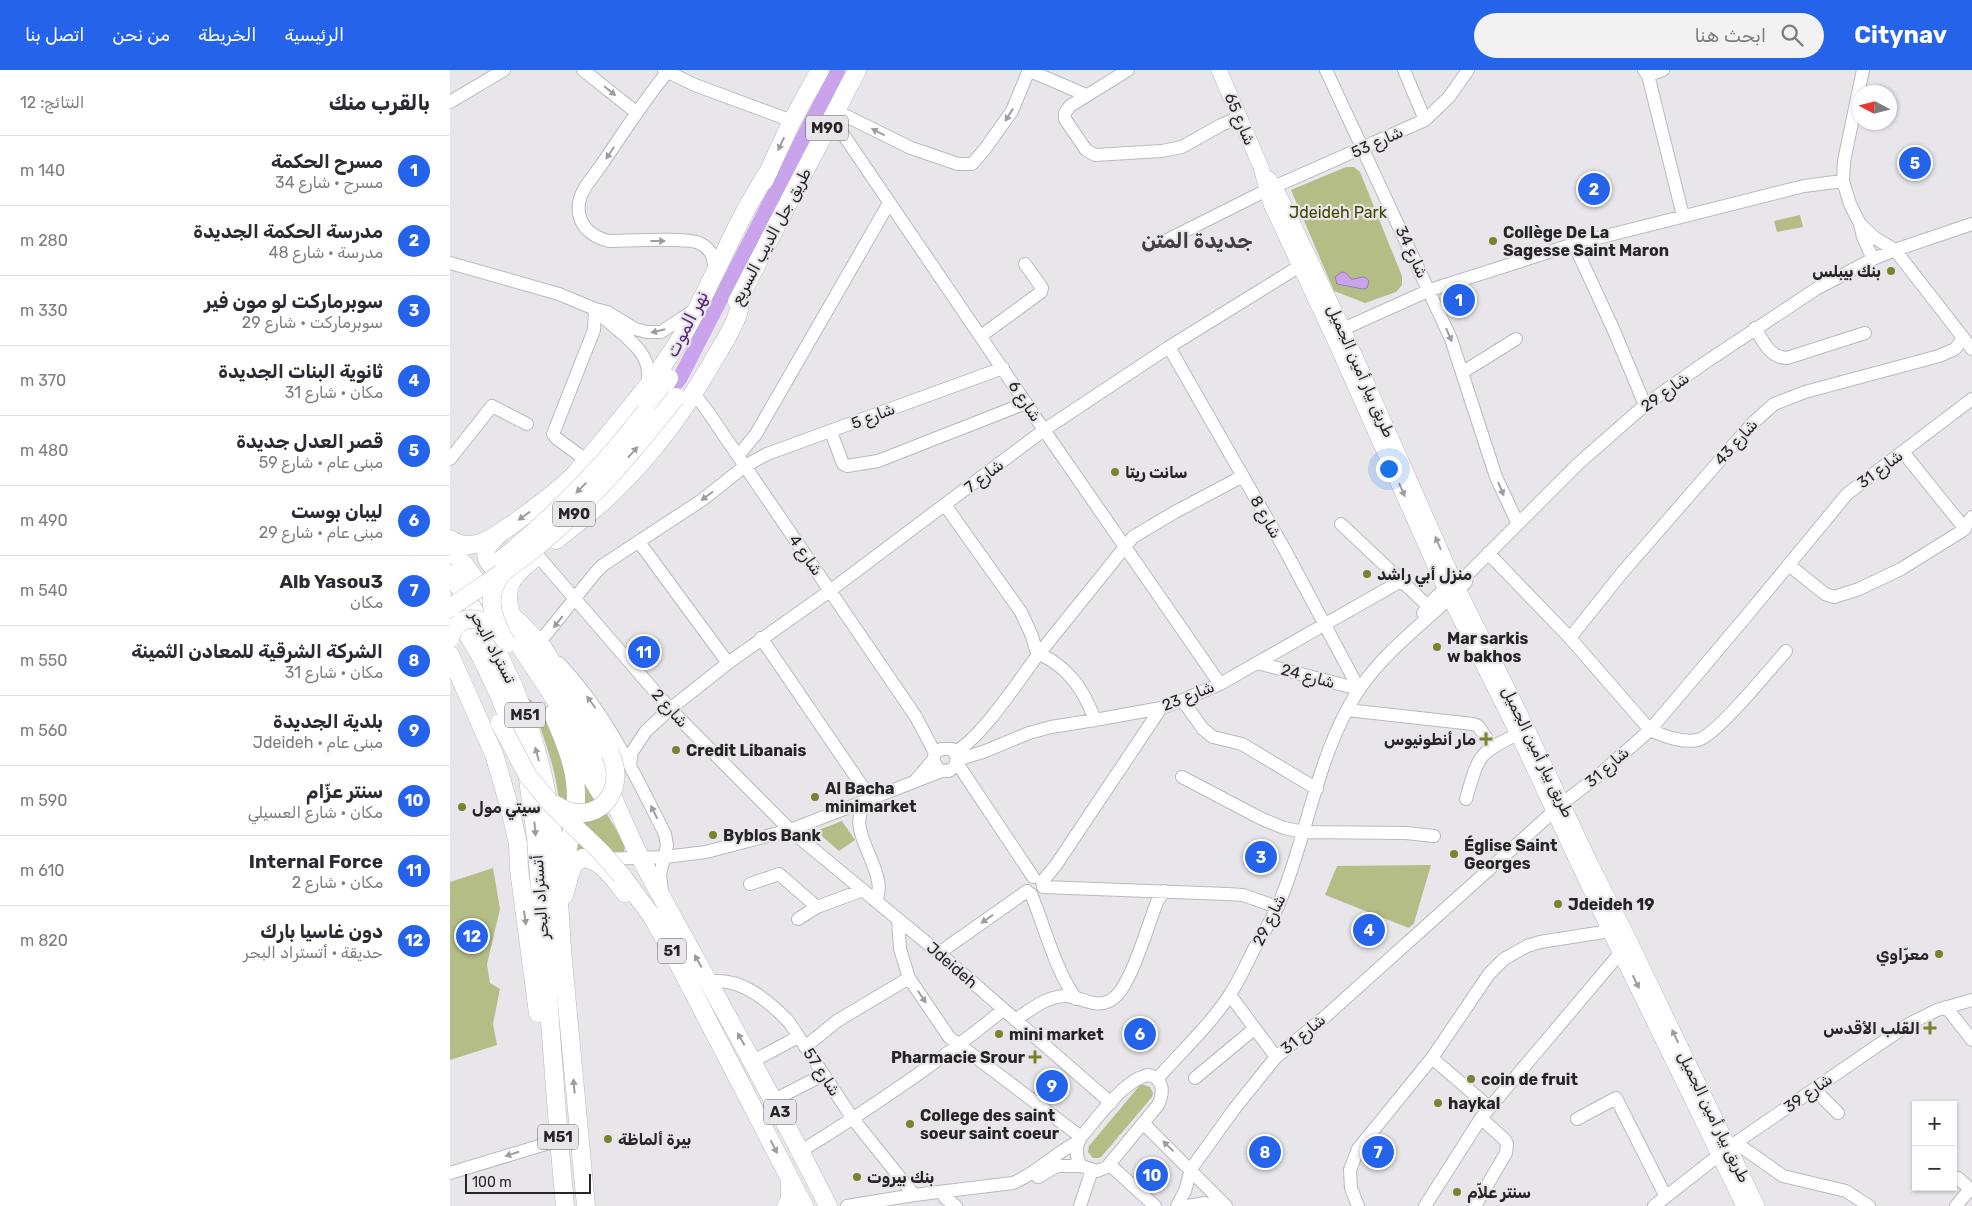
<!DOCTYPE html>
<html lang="ar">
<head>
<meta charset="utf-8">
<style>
  :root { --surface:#fff; --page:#f2f2f3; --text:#2b2b33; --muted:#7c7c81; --line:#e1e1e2; --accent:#2563eb }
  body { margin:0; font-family:Rubik,Vazirmatn,sans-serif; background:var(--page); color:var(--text); direction:rtl }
  .controls { position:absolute; right:15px; bottom:15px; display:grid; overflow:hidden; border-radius:0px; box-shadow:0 1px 4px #0004 }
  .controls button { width:45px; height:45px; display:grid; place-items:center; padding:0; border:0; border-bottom:1px solid var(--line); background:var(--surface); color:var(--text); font:25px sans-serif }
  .compass { position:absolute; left:1402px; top:15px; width:45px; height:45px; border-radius:50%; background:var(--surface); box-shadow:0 1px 4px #0004; rotate:277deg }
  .scale { position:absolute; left:15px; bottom:12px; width:126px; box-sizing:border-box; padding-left:5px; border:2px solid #262526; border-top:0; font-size:14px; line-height:18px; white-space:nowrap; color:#262526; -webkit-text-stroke:4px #e8e6ea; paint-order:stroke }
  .you { position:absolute; left:938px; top:398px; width:18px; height:18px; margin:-12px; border:4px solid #fff; border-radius:50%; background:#1a73e8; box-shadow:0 0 0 8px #1a73e833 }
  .badge { display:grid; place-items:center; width:32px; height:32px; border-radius:50%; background:var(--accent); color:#fff; font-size:16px; font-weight:700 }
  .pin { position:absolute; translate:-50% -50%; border:2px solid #fff; box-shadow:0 1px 5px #0006 }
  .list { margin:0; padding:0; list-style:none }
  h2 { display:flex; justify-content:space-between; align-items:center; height:65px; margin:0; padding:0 20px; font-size:21px }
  h2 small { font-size:16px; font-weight:400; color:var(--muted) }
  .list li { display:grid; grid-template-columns:32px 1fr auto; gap:15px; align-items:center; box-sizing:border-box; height:70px; padding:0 20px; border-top:1px solid var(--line) }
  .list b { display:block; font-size:19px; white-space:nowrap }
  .list p { margin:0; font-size:16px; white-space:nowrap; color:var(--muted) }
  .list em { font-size:16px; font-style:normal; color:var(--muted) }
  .icon { flex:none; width:28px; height:28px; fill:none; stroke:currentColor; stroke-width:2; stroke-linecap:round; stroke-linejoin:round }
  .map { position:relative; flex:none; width:1522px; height:1136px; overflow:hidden; direction:ltr }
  header { display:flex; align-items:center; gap:30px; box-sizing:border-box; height:70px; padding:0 25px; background:var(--accent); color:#fff }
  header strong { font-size:24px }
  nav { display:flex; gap:28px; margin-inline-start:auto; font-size:18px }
  .search { width:350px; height:45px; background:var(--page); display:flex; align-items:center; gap:12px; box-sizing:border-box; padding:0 18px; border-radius:28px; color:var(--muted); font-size:19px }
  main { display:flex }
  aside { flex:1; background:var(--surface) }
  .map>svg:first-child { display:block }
  .green { fill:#b4bd85 }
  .water { fill:#c9a4ed; stroke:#987eb1 }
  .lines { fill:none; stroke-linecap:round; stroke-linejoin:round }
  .river { stroke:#c9a4ed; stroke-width:15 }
  .minor-casing { stroke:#bbb9bd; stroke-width:14 }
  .major-casing { stroke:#bbb9bd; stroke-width:16 }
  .highway-casing { stroke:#bbb9bd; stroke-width:19 }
  .minor { stroke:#fff; stroke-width:12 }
  .major { stroke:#fff; stroke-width:15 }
  .highway { stroke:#fff; stroke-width:18 }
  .highway-bridge-casing { stroke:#bbb9bd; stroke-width:19; stroke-linecap:butt }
  .highway-bridge { stroke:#fff; stroke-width:18 }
  .oneway { fill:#9d9d9d }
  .poi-dot { fill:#78822f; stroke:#e8e6ea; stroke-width:2 }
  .labels { text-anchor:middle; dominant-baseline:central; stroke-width:4.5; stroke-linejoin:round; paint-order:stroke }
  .shield { fill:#e8e6ea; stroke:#605f61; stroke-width:1 }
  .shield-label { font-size:15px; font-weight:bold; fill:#262526 }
  .street-label { font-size:16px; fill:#262526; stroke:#e8e6ea }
  .park-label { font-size:16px; fill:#3e4401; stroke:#e8e6ea }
  .poi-label { font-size:16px; font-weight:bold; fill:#262526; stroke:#e8e6ea; text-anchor:start }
  .water-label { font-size:18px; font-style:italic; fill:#58297d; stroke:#e8e6ea }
  .district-label { font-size:21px; font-weight:bold; fill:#424043; stroke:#e8e6ea }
</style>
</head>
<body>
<header>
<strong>Citynav</strong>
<div class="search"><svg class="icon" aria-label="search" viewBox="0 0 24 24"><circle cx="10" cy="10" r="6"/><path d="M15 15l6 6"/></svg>ابحث هنا</div>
<nav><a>الرئيسية</a><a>الخريطة</a><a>من نحن</a><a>اتصل بنا</a></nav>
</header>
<main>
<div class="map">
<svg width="1522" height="1136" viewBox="0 0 1522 1136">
  <rect width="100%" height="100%" fill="#e8e6ea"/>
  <path class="green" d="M896 97H904L910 102 952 206V215L946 222 915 233 884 221 841 120Z
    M1350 145 1353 157 1327 162 1324 151Z
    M78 628C111 654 115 693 123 731L109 730C105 695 92 660 78 628Z
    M125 691 170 766 175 777 173 784 126 787Z
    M392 751 405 770 389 781 366 761Z
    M981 795 964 853 959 858 875 825 887 796Z
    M43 798 50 839 37 894 40 913 50 919 43 954 47 975 0 990V812Z
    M691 1014 700 1017 703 1023 702 1027 652 1086 649 1088H643L638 1082 639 1076Z"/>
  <path class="water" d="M892 202 896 203 901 209C908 210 913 203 919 211L917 218 913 219 887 214 885 207Z"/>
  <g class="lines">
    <path class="river" d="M213 329 230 308 388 0"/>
    <g class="minor-casing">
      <path id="minor" d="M133 0 187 43
        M214 0 245 15 342 51
        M219 0C194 30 174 62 152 94 144 106 131 119 129 133 126 154 141 167 159 171 177 171 236 167 249 173 261 178 265 189 264 202
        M578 0 636 25
        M678 0 620 36 615 43V49L636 80 645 85 712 81 732 77 771 55 790 47
        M876 0 1001 269 1046 407 1068 454
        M954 0 975 50
        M1194 0 1198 5 1233 146
        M1413 0 1394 91 1393 111 1400 134 1410 154 1425 168 1445 180 1522 279
        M1198 5 1213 0
        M0 32 54 0
        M386 41 461 78 508 94H522L535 79 562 41 579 0
        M382 48 594 360 770 614
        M1410 154 1413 167 1423 189
        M713 172 817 120 975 50 999 27 1018 0
        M1124 174 1165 263 1195 335
        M0 193 109 224 145 239 157 242 185 259 197 262H211L243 241
        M145 239C164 261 206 279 197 314
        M1305 258C1313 271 1320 288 1337 288L1415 263
        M893 259 980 220 1124 174 1354 116 1393 111
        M531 266 591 222 592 218 575 194
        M719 277 835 480 909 619
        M1013 302 1066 269
        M244 324 256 339 466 647 485 683
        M381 362 393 394 397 396 428 391 576 333
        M1453 382 1515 459
        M288 386 306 364 439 133
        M0 389 42 336 77 354
        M136 390 106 368 103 364 144 260 145 239
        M495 435 571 542 582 566 586 580
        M891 454 978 536
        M189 472 278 593
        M1038 483 1120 568 1200 660C1214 666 1231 673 1248 670 1267 665 1320 599 1336 581
        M88 486 220 639 340 760 489 883 661 1033
        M1339 495 1375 524 1384 527 1409 519 1451 499 1512 461 1522 447
        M973 543 985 528 1002 512
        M311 568 421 729
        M1120 568 1171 504 1284 374 1304 352 1324 334 1355 322 1489 286 1505 279 1513 268
        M89 573 146 502 153 495 252 430 295 396 317 384 553 298
        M592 580 683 467 725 442 793 406
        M592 585C621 600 634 621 645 650
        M109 593C156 642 184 703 215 764L217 776 210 804 212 822
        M807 593 909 619
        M733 631 753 659 763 667 792 674 867 719
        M897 640 1023 654 1028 656 1042 676
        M505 682C531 668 568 612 587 586
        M507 687 513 688 533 682 579 663 601 657 645 650 711 638 728 632 770 614 951 511
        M507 693 583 807
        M180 695 182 682 196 661 220 639 278 593 381 520 594 360 719 277 858 191
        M732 707 812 749 834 758 854 762 956 763 984 766
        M466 710 483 690 485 683 491 679H502L507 687 505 696 499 701 489 700 483 690
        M1016 729C1029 686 1026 684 1068 664
        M418 730C395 754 424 784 428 811 430 817 428 824 427 830
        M152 789 215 787 256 782 340 760 492 701
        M592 812 606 795 711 638
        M300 814 329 804 367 837
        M593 817 777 824 793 825 827 837
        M581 824C596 860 604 897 626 929
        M348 849 367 837 413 820
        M448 849 450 879 459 908 499 967 631 1067
        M489 883 577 821
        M259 912C290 906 319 931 339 952L403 1049 464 1125
        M780 925 826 987
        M1496 937 1522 970
        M565 950C580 940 594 928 613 926 629 924 647 943 665 927 682 912 698 855 707 832L714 821
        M355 977 387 951 459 908
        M982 988 1039 1037
        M303 991 348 967
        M699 1005C714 1009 714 1023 708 1035L657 1097 647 1101 631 1096C625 1086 625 1077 631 1067 647 1049 675 1008 699 1005Z
        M745 1008 804 959
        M707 1009C731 982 759 956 779 926 789 911 796 895 804 879 812 865 821 851 828 836 858 766 866 686 908 621 936 579 977 551 1012 516L1016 512 1017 505 1129 393 1195 335 1253 294 1366 219 1423 189 1445 180 1522 154
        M1364 1019 1388 1043
        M324 1030 373 1005
        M1127 1049 1166 1028 1216 1127
        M693 1053 776 1136
        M1286 1073 1333 1106 1396 1121 1419 1136
        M351 1081C421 1038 489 992 553 940
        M660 1095 705 1136
        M0 1103 109 1070
        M588 1107 607 1096H631
        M1508 1108 1522 1121
        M495 1128 506 1136
        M397 1136 464 1125 563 1113C587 1103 605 1083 629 1071
        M630 1136 642 1100
        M727 1136 735 1121 741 1099 785 1038 826 987 877 945 1113 733 1149 705 1200 660 1299 543 1397 424 1522 329
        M738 1136 755 1133 769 1136
        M908 1136 901 1118 900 1100 908 1079 982 988 1039 904 1054 889 1077 876 1090 872 1160 861
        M975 1136 1031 1048 1171 882
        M1025 1136 1056 1083 1057 1074 1055 1070 1031 1048
        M1204 1136 1278 1078 1459 954 1487 940 1522 930
        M1506 1136 1520 1119"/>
    </g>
    <g class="major-casing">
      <path id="major" d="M769 0 811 97 821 134 887 275 995 518 1068 664 1160 861 1294 1136
        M819 109 831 129 893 259 1004 511 1074 652 1140 793 1180 872 1307 1136"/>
    </g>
    <g class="highway-casing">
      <path id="highway" d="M314 111 342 51 370 0
        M287 232 407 0
        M196 341 219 308
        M49 464C45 468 41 471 38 476 30 493 51 508 65 498
        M0 469C23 486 48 464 67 451 88 436 108 421 126 403 140 387 154 370 167 354 198 317 228 278 249 235 272 190 291 143 319 101
        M106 470C120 459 134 448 148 436 192 397 230 348 260 296 269 280 281 263 287 246 290 239 290 230 292 223
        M0 481 14 494 33 520 146 691C163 724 175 759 192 791 254 906 320 1019 378 1136
        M0 504C50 575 87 657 100 743 108 792 109 842 113 891 120 972 128 1054 136 1136
        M3 540 30 585 49 625 66 668 77 702 86 767 109 1070 115 1136
        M61 543C51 514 66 503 86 487
        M67 550 91 575 160 683
        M0 585 44 684 60 739 68 774 69 799 88 943
        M103 644C116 674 130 706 125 740 123 762 115 783 114 805
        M124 679 152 725
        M172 806 201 845 224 885 354 1136
        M114 825 123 794 133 788C151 789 165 810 175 823
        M336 1136 340 1130V1110"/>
    </g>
    <use href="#minor" class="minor"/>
    <use href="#major" class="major"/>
    <use href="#highway" class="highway"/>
    <g class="highway-bridge-casing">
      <path id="highway-bridge" d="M52 489C106 445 154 396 196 341
        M0 538C28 518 57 501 84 479 138 435 183 382 226 327
        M51 563C41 543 36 523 52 504
        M0 568C11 534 44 552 57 573
        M50 653 78 706 103 736 151 782 172 806
        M106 735C145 760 179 722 160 683"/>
    </g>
    <use href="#highway-bridge" class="highway-bridge"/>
  </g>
  <defs><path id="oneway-solid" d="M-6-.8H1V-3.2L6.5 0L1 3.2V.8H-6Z" transform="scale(1.25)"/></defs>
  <g class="oneway">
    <use href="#oneway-solid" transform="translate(160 21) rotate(39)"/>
    <use href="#oneway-solid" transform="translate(559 45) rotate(122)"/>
    <use href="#oneway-solid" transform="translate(428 62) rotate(-153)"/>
    <use href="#oneway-solid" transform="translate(331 74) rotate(115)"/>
    <use href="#oneway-solid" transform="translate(160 83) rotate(124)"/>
    <use href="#oneway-solid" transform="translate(208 171)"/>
    <use href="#oneway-solid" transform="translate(208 261) rotate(167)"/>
    <use href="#oneway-solid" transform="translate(999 265) rotate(67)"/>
    <use href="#oneway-solid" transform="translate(183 382) rotate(-48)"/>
    <use href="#oneway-solid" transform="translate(131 418) rotate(135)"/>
    <use href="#oneway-solid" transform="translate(1051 419) rotate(67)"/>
    <use href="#oneway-solid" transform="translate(952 420) rotate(66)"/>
    <use href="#oneway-solid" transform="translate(257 426) rotate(143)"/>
    <use href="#oneway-solid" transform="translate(74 446) rotate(144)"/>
    <use href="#oneway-solid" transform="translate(988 473) rotate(-113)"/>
    <use href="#oneway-solid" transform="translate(108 552) rotate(128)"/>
    <use href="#oneway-solid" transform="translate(141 632) rotate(-127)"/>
    <use href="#oneway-solid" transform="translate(87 684) rotate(-105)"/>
    <use href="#oneway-solid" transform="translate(204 742) rotate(-117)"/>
    <use href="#oneway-solid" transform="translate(85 759) rotate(85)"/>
    <use href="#oneway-solid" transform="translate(75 848) rotate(82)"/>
    <use href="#oneway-solid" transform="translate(537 849) rotate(145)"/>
    <use href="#oneway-solid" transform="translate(248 891) rotate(-119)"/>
    <use href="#oneway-solid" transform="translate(1186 912) rotate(64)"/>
    <use href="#oneway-solid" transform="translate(472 927) rotate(56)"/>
    <use href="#oneway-solid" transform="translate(1225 966) rotate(-115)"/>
    <use href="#oneway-solid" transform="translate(291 969) rotate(-119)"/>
    <use href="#oneway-solid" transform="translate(124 1016) rotate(-95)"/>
    <use href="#oneway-solid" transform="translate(718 1076) rotate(-136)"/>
    <use href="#oneway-solid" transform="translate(324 1077) rotate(63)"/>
    <use href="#oneway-solid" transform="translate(62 1084) rotate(163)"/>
  </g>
  <g class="poi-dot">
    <circle cx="1043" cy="171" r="5"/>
    <circle cx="1441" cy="201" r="5"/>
    <circle cx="665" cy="402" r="5"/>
    <circle cx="917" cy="504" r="5"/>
    <circle cx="987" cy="577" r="5"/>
    <path d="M1033.5 661.5h5v5h5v5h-5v5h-5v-5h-5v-5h5z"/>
    <circle cx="226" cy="680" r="5"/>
    <circle cx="365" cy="727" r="5"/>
    <circle cx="12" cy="737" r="5"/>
    <circle cx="263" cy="765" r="5"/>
    <circle cx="1004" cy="784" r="5"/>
    <circle cx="1108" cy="834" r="5"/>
    <circle cx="1489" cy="884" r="5"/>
    <path d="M1477.5 950.5h5v5h5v5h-5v5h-5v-5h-5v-5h5z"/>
    <circle cx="549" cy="964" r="5"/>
    <path d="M582.5 979.5h5v5h5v5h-5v5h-5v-5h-5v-5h5z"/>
    <circle cx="1021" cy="1009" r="5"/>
    <circle cx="988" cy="1033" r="5"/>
    <circle cx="460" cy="1054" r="5"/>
    <circle cx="158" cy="1069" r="5"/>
    <circle cx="407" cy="1107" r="5"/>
    <circle cx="1007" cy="1122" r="5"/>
  </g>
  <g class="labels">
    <g class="shield">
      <rect x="356" y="45.5" width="42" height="25" rx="4"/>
      <rect x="103" y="431.5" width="42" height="25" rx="4"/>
      <rect x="55" y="632.5" width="40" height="25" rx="4"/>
      <rect x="208" y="868.5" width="28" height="25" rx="4"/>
      <rect x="314" y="1029.5" width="32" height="25" rx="4"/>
      <rect x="88" y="1054.5" width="40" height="25" rx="4"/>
    </g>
    <g class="shield-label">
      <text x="377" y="58">M90</text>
      <text x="124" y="444">M90</text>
      <text x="75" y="645">M51</text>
      <text x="222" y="881">51</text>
      <text x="330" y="1042">A3</text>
      <text x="108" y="1067">M51</text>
    </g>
    <g class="street-label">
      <text transform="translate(790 49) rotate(67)">شارع 65</text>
      <text transform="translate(927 72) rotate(-24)">شارع 53</text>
      <text transform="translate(321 166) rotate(-62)">طريق جل الديب السريع</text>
      <text transform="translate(962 182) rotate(65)">شارع 34</text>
      <text transform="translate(911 301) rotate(66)">طريق بيار أمين الجميل</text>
      <text transform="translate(1215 322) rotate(-36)">شارع 29</text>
      <text transform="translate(575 331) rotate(56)">شارع 6</text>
      <text transform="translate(423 346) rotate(-21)">شارع 5</text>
      <text transform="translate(1286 372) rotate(-48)">شارع 43</text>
      <text transform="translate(1430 399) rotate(-37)">شارع 31</text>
      <text transform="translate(534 406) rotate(-37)">شارع 7</text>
      <text transform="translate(816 447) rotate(60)">شارع 8</text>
      <text transform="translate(356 485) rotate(55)">شارع 4</text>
      <text transform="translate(43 577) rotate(62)">تستراد البحر</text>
      <text transform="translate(858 606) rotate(15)">شارع 24</text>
      <text transform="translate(738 626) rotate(-22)">شارع 23</text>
      <text transform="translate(220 638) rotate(48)">شارع 2</text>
      <text transform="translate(1088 682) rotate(64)">طريق بيار أمين الجميل</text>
      <text transform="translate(1157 697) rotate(-41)">شارع 31</text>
      <text transform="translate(90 827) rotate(-94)">أتستراد البحر</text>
      <text transform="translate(819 850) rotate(-64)">شارع 29</text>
      <text transform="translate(502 895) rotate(41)">Jdeideh</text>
      <text transform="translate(853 964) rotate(-40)">شارع 31</text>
      <text transform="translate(372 1002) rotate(57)">شارع 57</text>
      <text transform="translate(1358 1023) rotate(-35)">شارع 39</text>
      <text transform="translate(1264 1047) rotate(64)">طريق بيار أمين الجميل</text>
    </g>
    <g class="park-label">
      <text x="888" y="142">Jdeideh Park</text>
    </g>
    <g class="poi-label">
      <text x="1053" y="162">Collège De La<tspan x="1053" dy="18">Sagesse Saint Maron</tspan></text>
      <text x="1431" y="201" text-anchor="end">بنك بيبلس</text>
      <text x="675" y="402">سانت ريتا</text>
      <text x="927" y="504">منزل أبي راشد</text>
      <text x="997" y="568">Mar sarkis<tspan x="997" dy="18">w bakhos</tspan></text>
      <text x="1026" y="669" text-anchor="end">مار أنطونيوس</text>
      <text x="236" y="680">Credit Libanais</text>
      <text x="375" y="718">Al Bacha<tspan x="375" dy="18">minimarket</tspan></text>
      <text x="22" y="737">سيتي مول</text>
      <text x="273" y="765">Byblos Bank</text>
      <text x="1014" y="775">Église Saint<tspan x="1014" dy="18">Georges</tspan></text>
      <text x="1118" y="834">Jdeideh 19</text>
      <text x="1479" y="884" text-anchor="end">معرّاوي</text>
      <text x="1470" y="958" text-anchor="end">القلب الأقدس</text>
      <text x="559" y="964">mini market</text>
      <text x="575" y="987" text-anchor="end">Pharmacie Srour</text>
      <text x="1031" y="1009">coin de fruit</text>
      <text x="998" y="1033">haykal</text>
      <text x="470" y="1045">College des saint<tspan x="470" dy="18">soeur saint coeur</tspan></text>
      <text x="168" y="1069">بيرة ألماظة</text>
      <text x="417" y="1107">بنك بيروت</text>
      <text x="1017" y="1122">سنتر علاّم</text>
    </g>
    <g class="water-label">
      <text transform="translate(237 254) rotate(-63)">نهر الموت</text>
    </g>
    <g class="district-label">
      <text x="747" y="170">جديدة المتن</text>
    </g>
  </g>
</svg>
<div class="controls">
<button>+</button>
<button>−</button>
</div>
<svg class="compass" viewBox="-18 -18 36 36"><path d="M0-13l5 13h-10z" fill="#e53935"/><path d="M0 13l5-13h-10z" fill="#7c7c81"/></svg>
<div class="scale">100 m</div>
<div class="you"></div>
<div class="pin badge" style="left:1009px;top:230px">1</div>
<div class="pin badge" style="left:1144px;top:119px">2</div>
<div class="pin badge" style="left:811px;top:787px">3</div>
<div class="pin badge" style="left:919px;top:860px">4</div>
<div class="pin badge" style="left:1465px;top:93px">5</div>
<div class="pin badge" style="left:690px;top:964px">6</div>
<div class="pin badge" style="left:928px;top:1082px">7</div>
<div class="pin badge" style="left:815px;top:1082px">8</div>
<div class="pin badge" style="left:602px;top:1016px">9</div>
<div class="pin badge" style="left:702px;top:1105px">10</div>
<div class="pin badge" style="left:194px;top:582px">11</div>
<div class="pin badge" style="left:22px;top:866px">12</div>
</div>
<aside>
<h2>بالقرب منك<small>النتائج: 12</small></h2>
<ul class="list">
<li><span class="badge">1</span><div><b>مسرح الحكمة</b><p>مسرح · شارع 34</p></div><em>140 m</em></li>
<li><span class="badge">2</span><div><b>مدرسة الحكمة الجديدة</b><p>مدرسة · شارع 48</p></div><em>280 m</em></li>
<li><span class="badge">3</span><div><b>سوبرماركت لو مون فير</b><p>سوبرماركت · شارع 29</p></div><em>330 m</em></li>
<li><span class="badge">4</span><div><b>ثانوية البنات الجديدة</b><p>مكان · شارع 31</p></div><em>370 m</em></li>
<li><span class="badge">5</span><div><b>قصر العدل جديدة</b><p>مبنى عام · شارع 59</p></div><em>480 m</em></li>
<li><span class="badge">6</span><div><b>ليبان بوست</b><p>مبنى عام · شارع 29</p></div><em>490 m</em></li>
<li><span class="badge">7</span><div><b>Alb Yasou3</b><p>مكان</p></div><em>540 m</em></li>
<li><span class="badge">8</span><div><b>الشركة الشرقية للمعادن الثمينة</b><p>مكان · شارع 31</p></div><em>550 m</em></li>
<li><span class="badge">9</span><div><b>بلدية الجديدة</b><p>مبنى عام · Jdeideh</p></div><em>560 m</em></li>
<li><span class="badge">10</span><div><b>سنتر عزّام</b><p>مكان · شارع العسيلي</p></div><em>590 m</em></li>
<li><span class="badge">11</span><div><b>Internal Force</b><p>مكان · شارع 2</p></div><em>610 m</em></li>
<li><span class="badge">12</span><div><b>دون غاسيا بارك</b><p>حديقة · أتستراد البحر</p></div><em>820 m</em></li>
</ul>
</aside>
</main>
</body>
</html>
